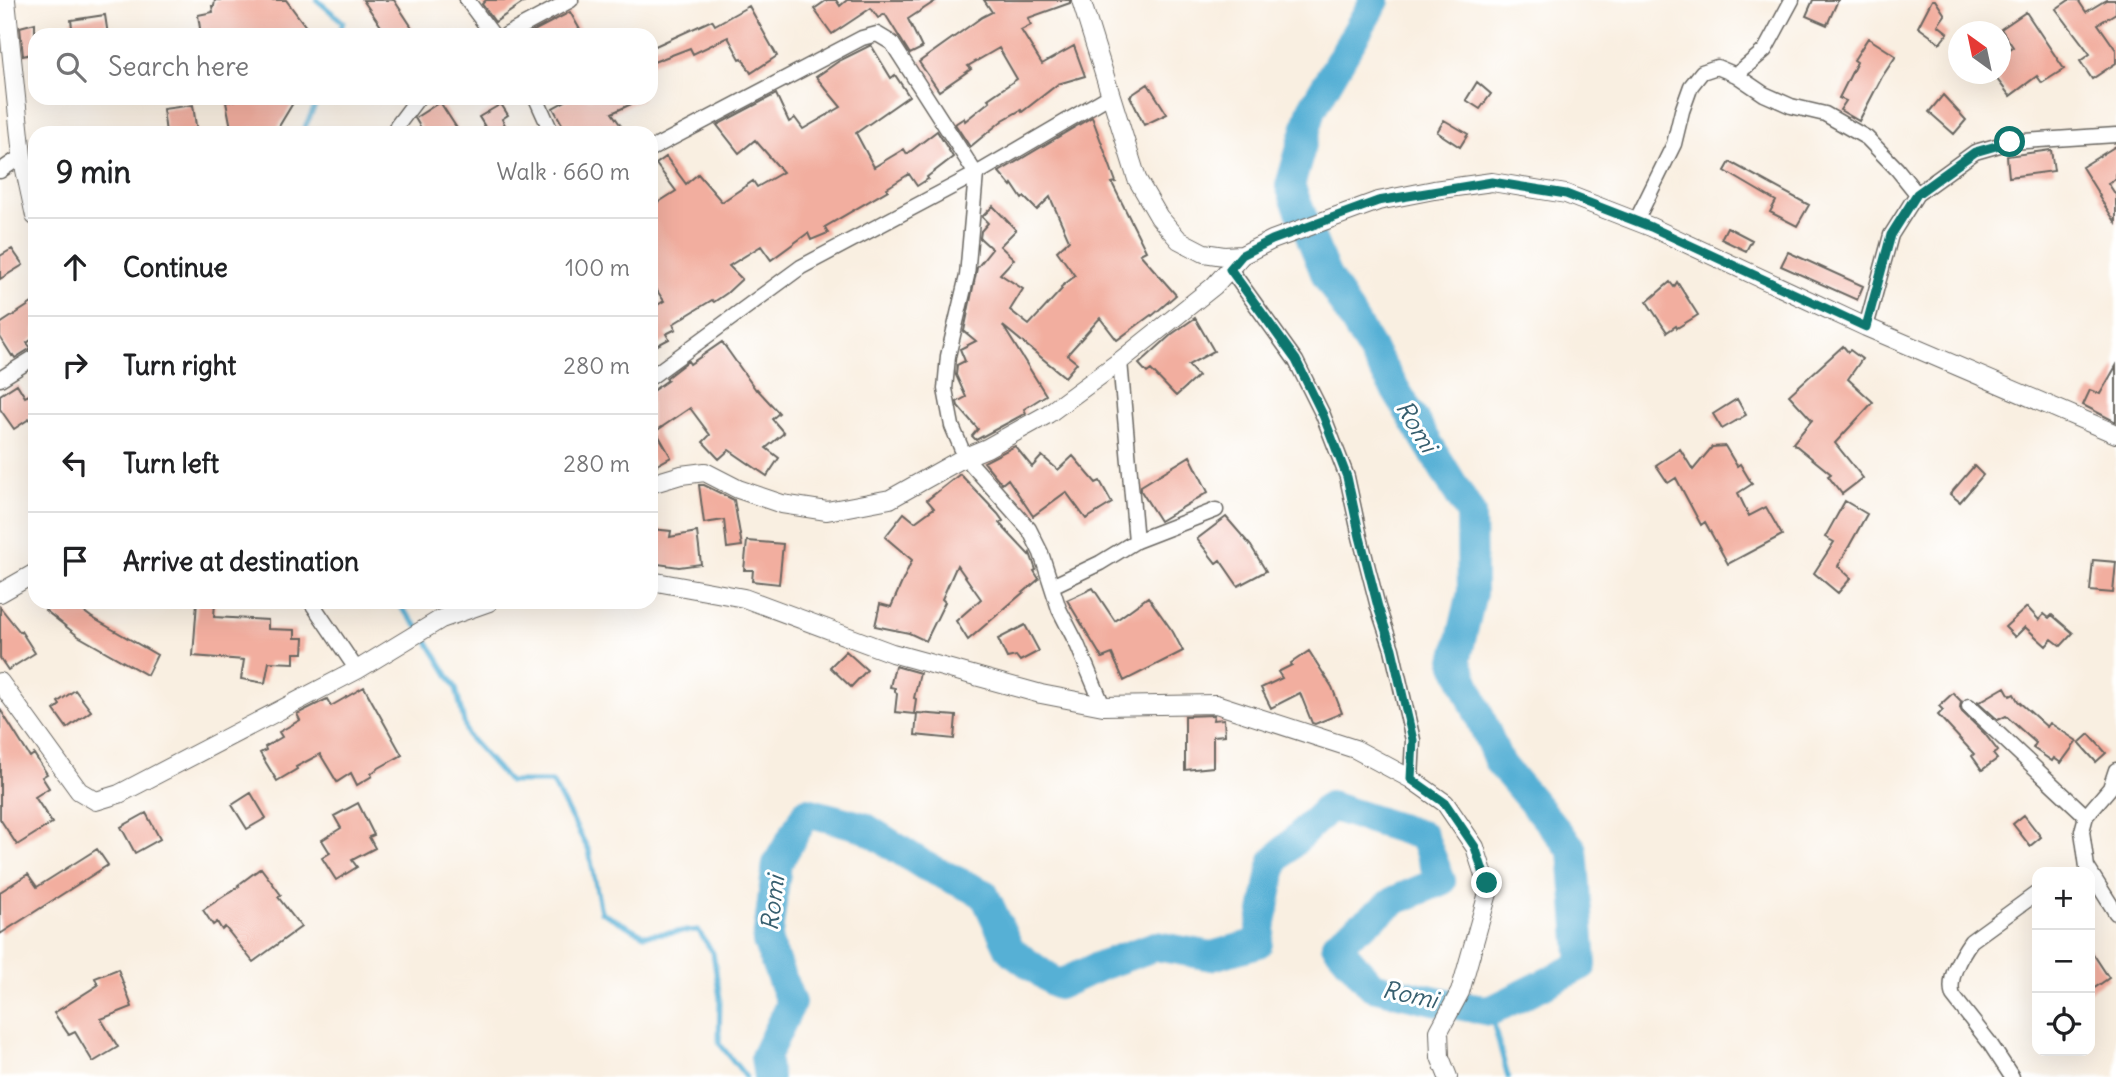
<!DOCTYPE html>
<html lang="en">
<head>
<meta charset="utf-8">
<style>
  :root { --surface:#fff; --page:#f2f2f2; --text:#202124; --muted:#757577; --line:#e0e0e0 }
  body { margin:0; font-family:Delius,sans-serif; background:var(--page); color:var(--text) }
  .controls { position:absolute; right:21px; bottom:21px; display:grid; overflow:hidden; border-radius:14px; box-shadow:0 7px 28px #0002 }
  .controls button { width:63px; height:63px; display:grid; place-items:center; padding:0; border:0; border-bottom:2px solid var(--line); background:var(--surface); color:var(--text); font:35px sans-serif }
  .compass { position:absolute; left:1948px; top:21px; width:63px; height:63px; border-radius:50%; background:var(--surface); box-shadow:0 7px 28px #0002; rotate:327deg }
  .stop { position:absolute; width:21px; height:21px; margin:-16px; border:5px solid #0f766e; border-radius:50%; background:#fff }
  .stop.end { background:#0f766e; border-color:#fff; box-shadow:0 2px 7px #0008 }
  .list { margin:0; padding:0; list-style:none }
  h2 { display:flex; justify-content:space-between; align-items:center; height:91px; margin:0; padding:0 28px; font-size:30px }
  h2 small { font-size:23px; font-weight:400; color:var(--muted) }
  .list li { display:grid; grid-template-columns:46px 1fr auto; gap:21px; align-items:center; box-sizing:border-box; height:98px; padding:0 28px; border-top:2px solid var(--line) }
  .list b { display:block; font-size:26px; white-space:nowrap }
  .list em { font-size:23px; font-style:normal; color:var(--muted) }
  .icon { flex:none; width:38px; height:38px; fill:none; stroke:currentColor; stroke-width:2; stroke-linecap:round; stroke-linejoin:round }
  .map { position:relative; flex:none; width:2116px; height:1077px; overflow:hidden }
  .search { position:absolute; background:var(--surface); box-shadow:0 7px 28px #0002; left:28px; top:28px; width:630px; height:77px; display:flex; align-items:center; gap:18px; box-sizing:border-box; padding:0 24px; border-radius:21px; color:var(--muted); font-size:26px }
  .panel { position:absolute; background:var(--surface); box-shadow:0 7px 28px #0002; left:28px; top:126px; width:630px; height:483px; border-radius:21px }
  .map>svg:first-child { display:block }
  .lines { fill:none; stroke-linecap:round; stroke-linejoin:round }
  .stream { stroke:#57b0d5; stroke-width:5 }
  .river { stroke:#57b0d5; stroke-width:30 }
  .building { fill:#f2ae9f }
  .minor-casing { stroke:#696661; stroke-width:17 }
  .tertiary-casing { stroke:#696661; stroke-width:20 }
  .minor { stroke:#fff; stroke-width:14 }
  .tertiary { stroke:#fff; stroke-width:18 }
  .route { stroke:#0f766e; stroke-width:9 }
  .labels { text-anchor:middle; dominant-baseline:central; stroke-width:6; stroke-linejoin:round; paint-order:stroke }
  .water-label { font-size:24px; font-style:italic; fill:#375f6f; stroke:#fff }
</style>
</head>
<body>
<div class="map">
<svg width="2116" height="1077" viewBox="0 0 2116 1077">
  <rect width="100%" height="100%" fill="#fff"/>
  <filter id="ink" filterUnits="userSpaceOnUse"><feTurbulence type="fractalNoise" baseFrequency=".0143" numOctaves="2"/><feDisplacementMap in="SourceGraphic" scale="14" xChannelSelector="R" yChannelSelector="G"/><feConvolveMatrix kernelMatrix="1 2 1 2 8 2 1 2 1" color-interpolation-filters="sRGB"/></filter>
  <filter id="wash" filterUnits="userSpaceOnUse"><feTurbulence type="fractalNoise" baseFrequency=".00686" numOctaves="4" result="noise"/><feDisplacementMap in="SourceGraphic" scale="28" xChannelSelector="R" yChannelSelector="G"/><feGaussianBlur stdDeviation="1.57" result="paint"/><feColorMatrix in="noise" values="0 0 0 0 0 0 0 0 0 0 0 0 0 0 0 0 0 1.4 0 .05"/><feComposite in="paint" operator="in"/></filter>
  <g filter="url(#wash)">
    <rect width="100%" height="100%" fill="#f9efe1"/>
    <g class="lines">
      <path class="stream" d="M317 0 343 22 339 35
        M302 133 319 98
        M396 602 420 629 456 688 467 735 509 782H552L589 851 601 912 644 935 698 930 713 953 720 998 719 1043 746 1077
        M1490 1011 1508 1077"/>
      <path class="river" d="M768 1077 765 1057 791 1003 767 941 777 864 807 812 864 827 925 866 984 894 1010 950 1058 985 1102 965 1156 946 1212 956 1258 943 1274 861 1330 806 1423 836 1441 881 1396 900 1336 944 1372 986 1437 1001 1490 1011 1582 965 1573 850 1499 762 1456 661 1472 593 1471 514 1326 275 1290 186 1312 109 1375 0"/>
    </g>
    <g id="blocks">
      <path class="building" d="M215 0H286L312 35H201L198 15 213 12 212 6H214Z
        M363 0H394L417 35H387Z
        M486 0H527L495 22 482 4Z
        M827 0H836L840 6 847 0H937L908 19 922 48 910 54 885 14 878 18 871 8 832 34 814 9Z
        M984 0H1070V3L1028 18 1031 25 1021 30 1042 64 1074 46 1085 76 1058 84 1022 112 1021 110 1003 120 970 147 955 124 964 118 965 121 990 101 988 99 1017 79 999 48 968 66 971 69 939 91 919 62 982 17 992 12Z
        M1813 0H1838L1827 25 1806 16Z
        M1932 0H1935L1945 15 1938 25 1948 33 1940 43 1918 27Z
        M2069 0H2078L2086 12 2106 0H2116V13L2098 24 2116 50V63L2092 79 2080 61 2090 54 2056 9Z
        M749 6 777 56 751 73 742 58 740 59 728 37 693 54 690 48 651 63V48L712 20 715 25Z
        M570 12 583 35H526Z
        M2026 12 2064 69 2042 83 2037 76 2010 96 1993 74H2000V56L2013 47 2001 29Z
        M105 15 108 35H73L71 20Z
        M35 23V53L23 56 20 27Z
        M1868 38 1896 56 1882 77 1859 121 1840 110 1846 101 1839 98 1857 62 1854 60Z
        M871 45 891 78 895 75 909 96 856 133 874 167 904 149 907 154 937 131 953 157 927 177 928 179 917 186 909 174 887 188 888 190 825 227 828 233 811 240 808 233 771 260 761 246 729 266 742 279 727 293 714 302 712 300 673 324 676 329 666 334 669 339 656 346 651 337V309L664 301 651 282V207L676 191 656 164 666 157 686 184 698 174 722 202 753 181 757 187 783 172 755 140 739 153 717 125 776 94 789 122 795 118 803 129 841 107 816 77 839 61Z
        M1477 82 1491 94 1480 109 1466 100Z
        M1148 84 1167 114 1144 125 1130 96Z
        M1943 95 1966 120 1954 134 1929 112Z
        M247 98H296L275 133H232L226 102Z
        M571 98H644L612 113 626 133H583L578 125 566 131 553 108Z
        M440 102 460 133H424L415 118Z
        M501 104 508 115 502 119 509 133H489L479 117Z
        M193 105 197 133H166L163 109Z
        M1092 117 1116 182 1112 183 1146 251 1140 254 1176 295 1152 316 1151 315 1117 340 1100 318 1067 355 1077 363 1065 377 1003 326 1046 395 1024 409 1026 413 976 440 972 436 978 429 958 406 957 402 966 397 956 375 957 365 965 361 960 349 976 341 964 331 977 268 992 249 980 238 981 231 988 223 982 217 993 206 1016 230 1000 246 1014 259 1000 274 1023 289 1010 310 1029 325 1062 289 1061 287 1075 276 1057 251 1069 240 1050 197 1037 210 1024 197 1022 199 1012 184 1011 186 999 172Z
        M1444 120 1468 134 1460 147 1437 132Z
        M2116 146V178L2108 183 2116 195V223L2099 197 2100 196 2082 167Z
        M2051 150 2054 171 2009 177 2007 156Z
        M1730 162 1809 205 1797 226 1770 212 1776 201 1725 171Z
        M1727 227 1752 240 1746 251 1721 239Z
        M12 249 23 265 0 279V256Z
        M1788 252 1863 286 1857 300 1781 266Z
        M1670 282 1674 287 1677 282 1698 315 1677 328 1676 326 1667 332 1647 302Z
        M35 301V337L27 343 31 348 15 358 13 355 12 356 0 337V324Z
        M1195 318 1214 351 1188 365 1198 376 1176 396 1151 370 1147 373 1139 364 1172 334Z
        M722 342 756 390 757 389 779 413 772 419 784 433 766 448 779 458 767 476 729 450 719 459 703 442 710 435 690 408 656 431 671 457 655 466 651 459V392L668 380 666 378 688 361 690 364Z
        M1843 346 1848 352 1850 350 1862 359 1848 379 1873 402 1835 443 1863 478 1842 494 1828 476 1831 474 1793 443 1812 420 1789 395Z
        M2116 366V422L2083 405 2090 390 2100 394Z
        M17 384 25 397 29 395 35 404V415L14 429 0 409V395Z
        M1737 399 1746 415 1722 429 1713 414Z
        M1015 446 1032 467 1042 456 1058 470 1073 456 1096 483 1100 481 1112 503 1086 519 1066 492 1033 516 1008 479 1002 484 984 462Z
        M1725 446 1737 466 1740 464 1752 484 1738 493 1749 516 1766 507 1782 535 1728 564 1705 522 1701 525 1676 478 1668 483 1656 465 1680 449 1693 470 1712 447Z
        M1190 456 1208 492 1160 521 1141 491V486Z
        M1974 466 1983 475 1960 502 1950 494Z
        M960 474 998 514 1003 521 999 523 1029 555 1030 553 1036 570 1034 571 1039 579 968 640 956 621 981 599 957 565 942 599 945 602 926 641 909 633 875 626 880 604 891 607 912 560 885 537 904 513 915 522 934 508 927 500Z
        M699 485H704L734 500 742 546 727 548 724 520 704 523Z
        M1845 501 1867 514 1838 566 1851 578 1838 593 1814 573 1834 542 1825 537Z
        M1226 517 1251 546 1266 571 1238 586 1220 560 1216 563 1197 539Z
        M651 529 671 531 670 537 697 532 701 564 679 567 651 563Z
        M747 541 783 544 779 584 752 581 753 570H744Z
        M2093 560 2116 562 2113 593 2090 591Z
        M1093 588 1115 621 1148 597 1173 632 1183 651 1124 681 1112 654 1102 658 1067 600Z
        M52 602H71L91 617 157 655 147 675 78 636 45 610Z
        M197 602H215L214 617 268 620V629L295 630V638H304L303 653H294V663L269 662 265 683 241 679 244 660 193 656Z
        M0 607 20 632 21 631 35 653 8 670 0 658Z
        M2027 607 2039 620 2044 614 2049 618 2052 615 2073 633 2061 646 2052 639 2046 646 2025 627 2015 637 2005 627Z
        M1025 625 1039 651 1020 661 1016 656 1007 658 998 639Z
        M846 651 867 670 851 687 830 667Z
        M1309 651 1332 687 1342 713 1315 724 1312 723 1300 693 1271 708 1261 688 1282 678 1278 672 1292 665 1291 663Z
        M895 666 920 673 914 698 916 699 914 714 895 712 897 694 895 691V688L890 687Z
        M364 687 402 755 377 769 371 774 372 776 357 785 351 773 337 782 320 754 296 767 297 769 277 781 260 753 266 750 265 747 282 737 279 732 300 720 297 714 327 699 331 706Z
        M2005 687 2010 696 2014 694 2018 701 2047 727 2050 723 2077 741 2061 763 2054 758 2052 761 2033 748 2036 743 2006 716 1998 720 1977 701 1979 702Z
        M75 690 91 711 67 728 54 710 60 705 58 702Z
        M1953 693 1961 701 1960 708 1962 712 1984 733 1998 751 1993 754 1997 759 1982 770 1972 756 1974 754 1938 715 1943 710 1939 706Z
        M0 709 30 757 34 754 47 774 42 777 49 788 35 797 52 823 17 845 0 819Z
        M917 713 956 716 954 739 915 735Z
        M1214 715 1213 720 1224 719 1225 735 1213 736V767L1185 770V716Z
        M2089 734 2106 753 2096 762 2079 743Z
        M251 793 266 818 247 829 232 805Z
        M358 803 374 835 369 837 375 848 352 860 357 867 336 880 322 858 330 853 322 840 341 828 334 816Z
        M146 813 160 839 135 853 121 827Z
        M2024 815 2041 837 2030 846 2013 824Z
        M97 849 108 865 0 934V892L28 874 37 887Z
        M261 868 281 895 278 897 301 927 253 962 225 927 222 930 217 922 213 925 203 910 239 886 238 885Z
        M2090 949 2109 978 2090 991Z
        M118 969 132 1007 101 1019 118 1047 93 1062 75 1032 69 1035 54 1013 98 985 95 978Z"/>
    </g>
  </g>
  <g filter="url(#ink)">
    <use href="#blocks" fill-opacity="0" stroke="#696661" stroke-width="2"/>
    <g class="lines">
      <g class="minor-casing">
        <path id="minor" d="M467 0 493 35
          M506 35 571 0
          M1736 75 1765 50 1792 0
          M536 98 550 129V133
          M394 133 397 126 418 98
          M651 149 862 38 877 34 892 43 976 174 967 276 948 356 945 389 952 426 965 457 1029 529 1041 553 1059 609 1077 644 1103 706
          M0 171 22 156
          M1636 221 1674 144 1682 111 1691 86 1702 72 1717 67 1736 75 1764 94 1791 106 1825 114 1867 138 1897 169 1917 194
          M1230 269 1296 361 1323 415 1347 477 1360 537 1378 607 1392 649 1413 740 1411 779
          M1866 327 1891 235 1917 194 1975 152 2010 142 2116 135
          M1120 361 1136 541
          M651 377 801 267 976 174 1111 95
          M0 379 35 357
          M1052 586 1100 563 1136 541 1216 510
          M311 602 357 670
          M1969 706 2086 816
          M2116 770 2110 788 2086 816 2082 831 2087 867 2116 913
          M2012 1077 1989 1042 1953 996C1947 979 1961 955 1971 941L2037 893"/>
      </g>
      <g class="tertiary-casing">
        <path id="tertiary" d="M6 0 22 156 35 216
          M1081 0 1137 179 1159 217 1179 240 1204 253 1224 256 1242 255 1272 240 1378 201 1434 190 1492 182 1566 194 1651 227 1866 327 2116 434
          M651 484 681 475 705 472 738 489 782 504 827 511 890 499 965 457 987 448 1048 414 1120 361 1214 286 1242 255
          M651 581 744 598 892 653 1041 694 1103 706 1216 704 1355 749 1411 779 1445 803 1475 847 1488 888V893L1460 992 1439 1031 1440 1057 1448 1077
          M0 593 35 573
          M0 682 79 791 96 801 119 794 357 670 441 619 489 602"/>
      </g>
      <use href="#minor" class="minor"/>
      <use href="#tertiary" class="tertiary"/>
    </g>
  </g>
  <g class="lines" filter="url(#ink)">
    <path class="route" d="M1487 883 1475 847 1445 803 1411 779 1413 740 1392 649 1378 607 1360 537 1347 477 1323 415 1296 360 1230 269 1242 255 1272 240 1378 201 1492 182 1566 194 1651 227 1866 327 1891 235 1917 194 1975 152 2010 142"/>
  </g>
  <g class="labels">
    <g class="water-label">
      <text transform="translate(1417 426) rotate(59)">Romi</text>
      <text transform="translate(772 903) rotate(-83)">Romi</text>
      <text transform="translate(1410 994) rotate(12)">Romi</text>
    </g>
  </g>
</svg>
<div class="controls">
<button>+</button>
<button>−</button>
<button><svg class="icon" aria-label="locate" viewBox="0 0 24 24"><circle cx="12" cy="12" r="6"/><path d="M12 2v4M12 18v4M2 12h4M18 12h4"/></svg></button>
</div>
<svg class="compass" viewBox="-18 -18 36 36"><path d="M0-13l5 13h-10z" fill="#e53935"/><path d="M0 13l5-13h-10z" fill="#757577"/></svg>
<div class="stop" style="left:2010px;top:142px"></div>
<div class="stop end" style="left:1487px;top:883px"></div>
<div class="search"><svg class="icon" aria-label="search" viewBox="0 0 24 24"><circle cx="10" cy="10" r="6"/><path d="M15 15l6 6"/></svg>Search here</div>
<section class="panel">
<h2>9 min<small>Walk · 660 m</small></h2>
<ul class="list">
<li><svg class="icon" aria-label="ahead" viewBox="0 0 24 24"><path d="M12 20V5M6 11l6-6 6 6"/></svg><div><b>Continue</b></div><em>100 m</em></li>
<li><svg class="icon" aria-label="right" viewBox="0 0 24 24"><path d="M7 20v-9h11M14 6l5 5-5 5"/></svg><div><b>Turn right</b></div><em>280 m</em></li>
<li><svg class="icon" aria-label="left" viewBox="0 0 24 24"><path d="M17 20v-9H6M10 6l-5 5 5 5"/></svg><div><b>Turn left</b></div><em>280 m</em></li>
<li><svg class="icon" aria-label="arrive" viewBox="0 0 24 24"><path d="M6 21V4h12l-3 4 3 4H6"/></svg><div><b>Arrive at destination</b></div></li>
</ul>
</section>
</div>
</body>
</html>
